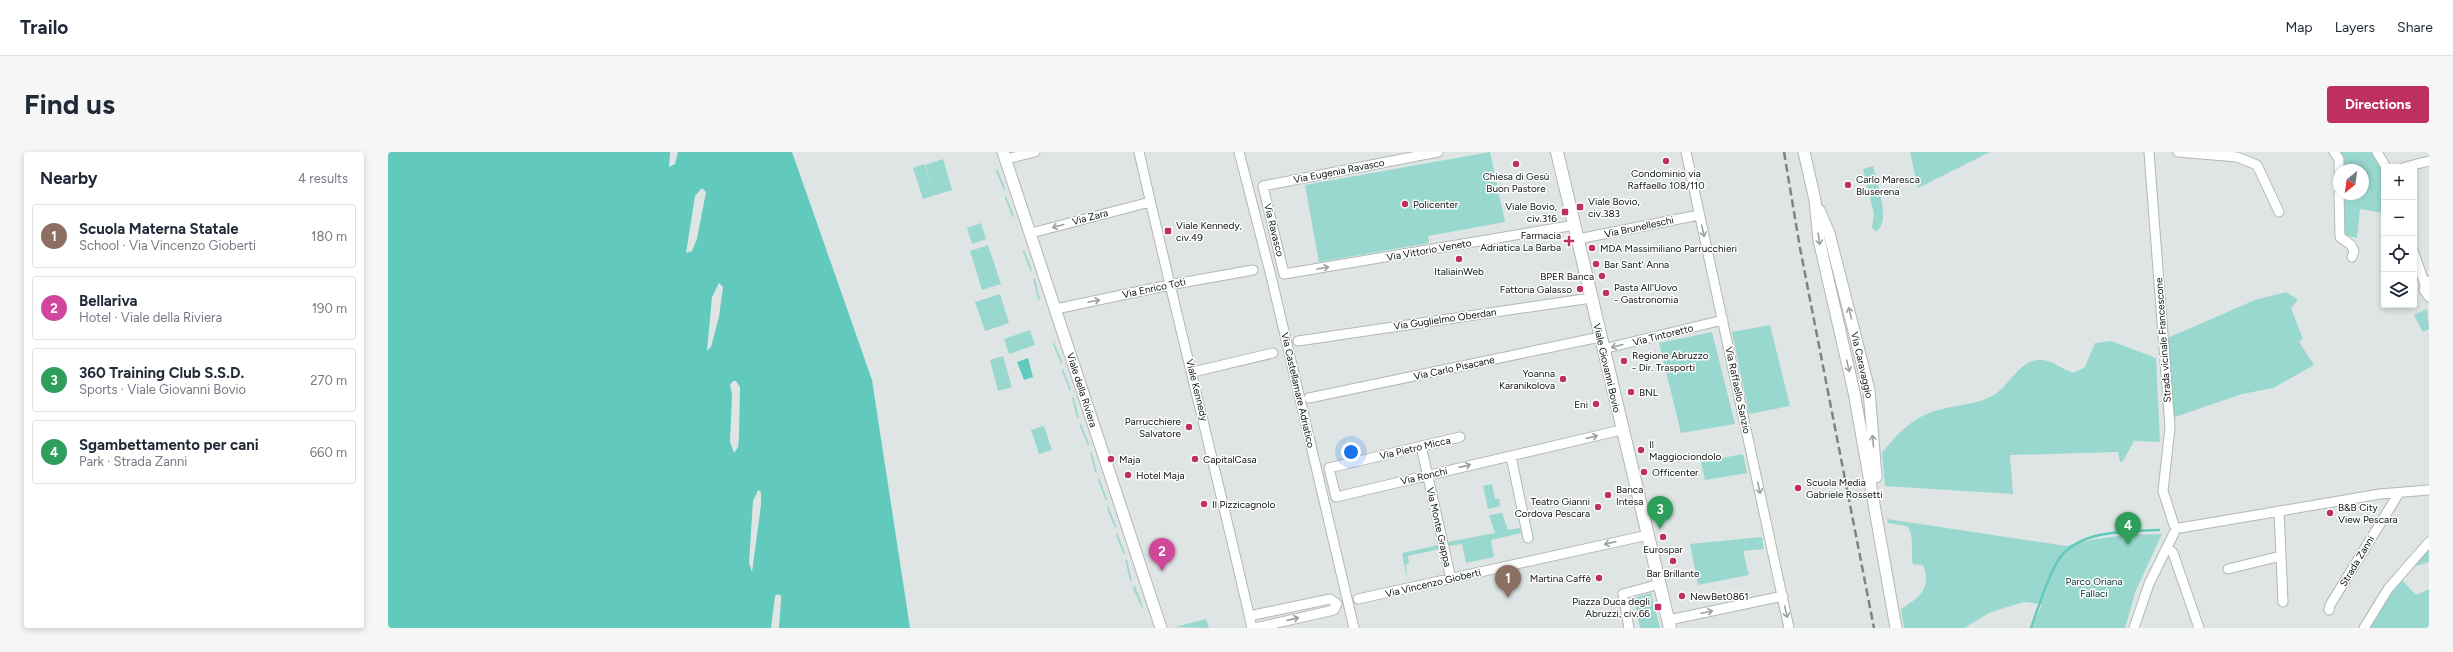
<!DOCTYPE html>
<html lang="en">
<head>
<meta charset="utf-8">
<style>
  :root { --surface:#fff; --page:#f6f6f7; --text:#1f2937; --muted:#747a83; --line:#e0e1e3; --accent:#be3062 }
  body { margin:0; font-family:Figtree,sans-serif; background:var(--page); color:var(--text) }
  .controls { position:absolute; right:12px; top:12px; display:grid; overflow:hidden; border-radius:4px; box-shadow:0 2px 6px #0003 }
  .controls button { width:36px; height:36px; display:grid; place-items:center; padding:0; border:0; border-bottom:1px solid var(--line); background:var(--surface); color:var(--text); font:20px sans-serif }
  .compass { position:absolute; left:1945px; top:12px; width:36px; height:36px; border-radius:50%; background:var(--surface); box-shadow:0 2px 6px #0003; rotate:209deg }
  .you { position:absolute; left:963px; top:300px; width:14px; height:14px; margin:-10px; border:3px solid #fff; border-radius:50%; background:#1a73e8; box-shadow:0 0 0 6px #1a73e833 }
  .badge { display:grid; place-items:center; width:26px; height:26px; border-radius:50%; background:var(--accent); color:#fff; font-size:13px; font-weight:700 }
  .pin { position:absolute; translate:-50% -33px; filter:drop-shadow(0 1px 2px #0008) }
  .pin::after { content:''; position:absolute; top:21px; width:14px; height:12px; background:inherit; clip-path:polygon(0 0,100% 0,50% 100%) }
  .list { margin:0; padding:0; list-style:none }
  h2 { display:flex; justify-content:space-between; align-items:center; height:52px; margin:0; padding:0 16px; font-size:17px }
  h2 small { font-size:13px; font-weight:400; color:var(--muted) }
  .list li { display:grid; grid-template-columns:26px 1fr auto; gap:12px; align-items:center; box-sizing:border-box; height:64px; margin:0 8px 8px; padding:0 8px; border:1px solid var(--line); border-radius:4px }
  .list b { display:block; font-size:15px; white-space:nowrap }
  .list p { margin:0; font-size:13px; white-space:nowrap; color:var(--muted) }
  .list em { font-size:13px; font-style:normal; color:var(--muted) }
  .icon { flex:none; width:22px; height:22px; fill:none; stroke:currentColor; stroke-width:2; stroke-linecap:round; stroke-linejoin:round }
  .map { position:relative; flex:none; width:2041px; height:476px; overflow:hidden; border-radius:4px }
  header { display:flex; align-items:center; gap:24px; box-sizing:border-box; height:56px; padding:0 20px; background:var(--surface); border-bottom:1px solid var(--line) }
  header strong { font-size:19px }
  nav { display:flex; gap:22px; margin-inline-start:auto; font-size:14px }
  .intro { display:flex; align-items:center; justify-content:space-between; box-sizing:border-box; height:96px; padding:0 24px }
  h1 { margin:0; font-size:28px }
  .button { padding:10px 18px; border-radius:4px; background:var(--accent); color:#fff; font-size:14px; font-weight:700 }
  main { display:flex; gap:24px; padding:0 24px }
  aside { flex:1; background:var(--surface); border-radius:4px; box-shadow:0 2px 6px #0003 }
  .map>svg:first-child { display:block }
  .green { fill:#99d8cf }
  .water { fill:#61cabd }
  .pier { fill:#dee5e4 }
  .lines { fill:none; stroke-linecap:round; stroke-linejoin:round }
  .stream { stroke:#61cabd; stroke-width:2.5 }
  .minor-casing { stroke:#b1b8b6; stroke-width:11 }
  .tertiary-casing { stroke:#b1b8b6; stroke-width:13 }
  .secondary-casing { stroke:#b1b8b6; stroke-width:14 }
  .minor { stroke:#fff; stroke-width:9 }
  .tertiary { stroke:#fff; stroke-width:11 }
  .secondary { stroke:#fff; stroke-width:12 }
  .rail { stroke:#7f8383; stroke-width:2.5; stroke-dasharray:8 4; stroke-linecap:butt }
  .oneway { stroke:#9fa0a0 }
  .poi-dot { fill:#be3062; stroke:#fff; stroke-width:1.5 }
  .labels { text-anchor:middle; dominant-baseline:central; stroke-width:3; stroke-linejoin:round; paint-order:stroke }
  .street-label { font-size:10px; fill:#0f1111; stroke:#fff }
  .poi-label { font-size:10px; fill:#0f1111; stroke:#fff; text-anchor:start }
  .park-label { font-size:10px; fill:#00342f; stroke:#fff }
</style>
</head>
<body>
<header>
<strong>Trailo</strong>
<nav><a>Map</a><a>Layers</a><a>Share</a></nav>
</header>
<div class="intro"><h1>Find us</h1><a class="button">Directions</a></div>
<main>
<aside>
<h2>Nearby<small>4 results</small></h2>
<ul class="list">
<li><span class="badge" style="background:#8d6e63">1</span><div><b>Scuola Materna Statale</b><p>School · Via Vincenzo Gioberti</p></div><em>180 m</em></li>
<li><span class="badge" style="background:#d1479c">2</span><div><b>Bellariva</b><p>Hotel · Viale della Riviera</p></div><em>190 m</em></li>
<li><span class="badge" style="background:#2e9e5b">3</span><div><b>360 Training Club S.S.D.</b><p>Sports · Viale Giovanni Bovio</p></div><em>270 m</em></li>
<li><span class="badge" style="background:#2e9e5b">4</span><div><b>Sgambettamento per cani</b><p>Park · Strada Zanni</p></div><em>660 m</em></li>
</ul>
</aside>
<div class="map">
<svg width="2041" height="476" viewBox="0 0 2041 476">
  <rect width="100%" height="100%" fill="#dee5e4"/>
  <path class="green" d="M1102 0 1117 70 1040 84 1041 91 931 110 917 33Z
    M1522 0H1602L1530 36Z
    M1953 0H1985L1996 19V61L1972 57 1969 86 1952 82 1951 42H1975V18H1951Z
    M555 7 564 38 535 47 525 16 536 12 544 35 537 13Z
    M1485 14C1488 28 1504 71 1488 79L1484 76 1486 62 1475 17Z
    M609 17 617 36 616 38 608 19Z
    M618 44 626 64 625 66 617 46Z
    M593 71 598 87 584 92 579 76Z
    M600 93 613 132 594 138 582 99Z
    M636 98 644 118 643 120 635 100Z
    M645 126 647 127 652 148 650 147Z
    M1898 140 1910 148 1903 156 1915 187 1911 190 1926 213 1885 236 1854 242 1784 266 1775 188 1867 148Z
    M612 142 621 171 597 179 587 150Z
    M2039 157 2041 177 2035 180 2026 163Z
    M1382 173 1402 254 1361 262 1344 180Z
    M642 178 647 193 621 202 616 187Z
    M1324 180 1347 272 1293 281 1271 191Z
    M1723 189 1768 206 1772 290 1746 289 1735 309 1732 310 1730 300 1622 303 1625 342 1497 334 1494 301C1515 275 1530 261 1563 255 1578 252 1591 251 1604 244 1621 235 1629 211 1649 208 1662 206 1673 217 1685 221L1697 215 1707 191Z
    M666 190 674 210 673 212 665 192Z
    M615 204 624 235 610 239 602 208Z
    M675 217 683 237 682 239 674 219Z
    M684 245 686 246 691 267 689 266Z
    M693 272 701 292 700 294 692 274Z
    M656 274 664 298 651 302 643 278Z
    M702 300 704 301 709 321 707 320Z
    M1355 302 1359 321 1317 328 1313 310Z
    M711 326 719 347 718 349 710 328Z
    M1104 332 1107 347H1111L1112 354 1100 357 1095 334Z
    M720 354 728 374 727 376 719 356Z
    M1114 361 1120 378 1132 376 1133 381 1103 388 1106 405 1078 411 1074 392 1061 394 1060 390 1107 381 1101 363Z
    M1499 367 1678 394C1710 385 1741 382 1774 382L1748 438 1737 476H1644L1654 452 1636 450 1603 460 1576 476H1516L1513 457C1532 445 1544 436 1535 413L1525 412C1522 401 1527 384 1519 374L1500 371Z
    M729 381 737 401 736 403 728 383Z
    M1374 385 1376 397 1355 399 1361 423 1310 433 1302 392Z
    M1051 393 1052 397 1020 404 1021 411 1018 412 1019 426 1014 401Z
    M2041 393V410L2025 415Z
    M737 407 739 408 744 429 742 428Z
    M2011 425 2028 443 2041 437V476H1976Z
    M747 434 755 455 754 456 745 436Z
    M1263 441 1272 476H1252L1246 446Z
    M818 467 821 476 787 475Z"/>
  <path class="water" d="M0 0H404L484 228 522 476H0Z
    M640 206 645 225 636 228 629 210Z"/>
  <path class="pier" d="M282 0H290L287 12 281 15Z
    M314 36 318 40 309 87 304 99 298 101 307 44Z
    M331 131 335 135 331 165 323 195 319 199 324 145Z
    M345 229H348L352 235 351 285 350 295 346 301 342 290 344 242 342 233Z
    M370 338 373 340V353L364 420 361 411 365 349Z
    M390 442 393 444V449L391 476H383L387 444Z"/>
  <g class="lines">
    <path class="stream" d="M1643 476C1650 457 1660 423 1671 407 1691 378 1740 379 1771 378"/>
    <g class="minor-casing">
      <path id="minor" d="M751 0C787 159 828 317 864 476
        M851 0 883 124 966 476
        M1050 0 875 34 896 122 1187 73
        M1298 0 1401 476
        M1761 0 1782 275 1775 339 1786 373
        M1790 0 1849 5 1869 13 1891 60
        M1946 0 1951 7V18
        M1989 0 1998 15
        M618 7 647 0
        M2017 15 2041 9
        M1951 42 1952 85 1963 93 1966 99 1964 105
        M643 81 762 50
        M1190 87 1311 63
        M2026 101 2037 133
        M2040 129 2036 138 2041 145
        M668 157 781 133 865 118
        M910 189 1203 146
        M1215 197 1335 168
        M805 220 885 201
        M921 246 1212 185
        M1072 285 941 316 948 345 1233 278
        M1033 294 1063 427
        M1123 304 1140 386
        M1891 359 1893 404
        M1792 376 1992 342 2041 338
        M1779 395 1785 401 1811 476
        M1840 417 1893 404 1895 450
        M970 447 1260 383
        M1941 458 1942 453 2011 341
        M861 464 942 447 949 452 946 458 867 476
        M1281 468 1395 444
        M1241 476 1235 442 1272 432
        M1746 476 1761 432 1786 381
        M1976 476 2000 437 2041 390"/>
    </g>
    <g class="tertiary-casing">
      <path id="tertiary" d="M615 0 773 476
        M1416 0 1427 48 1431 88 1466 240 1508 476
        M1431 58 1441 81 1481 238 1488 325"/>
    </g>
    <g class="secondary-casing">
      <path id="secondary" d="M1169 0 1282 476"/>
    </g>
    <use href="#minor" class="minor"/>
    <use href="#tertiary" class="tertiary"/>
    <use href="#secondary" class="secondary"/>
    <path class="rail" d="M1396 0 1412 96 1486 476"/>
  </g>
  <defs><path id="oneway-shaft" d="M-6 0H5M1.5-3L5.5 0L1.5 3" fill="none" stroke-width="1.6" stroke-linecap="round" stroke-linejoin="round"/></defs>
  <g class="oneway">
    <use href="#oneway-shaft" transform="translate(670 74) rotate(165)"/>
    <use href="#oneway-shaft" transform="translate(1315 79) rotate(77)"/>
    <use href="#oneway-shaft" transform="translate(1431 87) rotate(81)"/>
    <use href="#oneway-shaft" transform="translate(935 116) rotate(-10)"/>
    <use href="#oneway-shaft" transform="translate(706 149) rotate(-12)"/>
    <use href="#oneway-shaft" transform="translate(1462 161) rotate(-104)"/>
    <use href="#oneway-shaft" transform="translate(1229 194) rotate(166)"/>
    <use href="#oneway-shaft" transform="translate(1460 214) rotate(77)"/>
    <use href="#oneway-shaft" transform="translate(1204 285) rotate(-13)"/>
    <use href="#oneway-shaft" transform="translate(1485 289) rotate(-95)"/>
    <use href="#oneway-shaft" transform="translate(1077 314) rotate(-13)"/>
    <use href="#oneway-shaft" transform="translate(1371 336) rotate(78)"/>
    <use href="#oneway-shaft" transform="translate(1222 391) rotate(167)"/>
    <use href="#oneway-shaft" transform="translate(1319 460) rotate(-12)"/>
    <use href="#oneway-shaft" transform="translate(1398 460) rotate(78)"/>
    <use href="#oneway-shaft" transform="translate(905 467) rotate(-13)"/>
  </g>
  <g class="poi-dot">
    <circle cx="1278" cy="9" r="4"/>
    <circle cx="1128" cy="12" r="4"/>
    <circle cx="1460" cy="33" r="4"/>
    <circle cx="1017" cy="52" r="4"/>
    <rect x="1188" y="51" width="8" height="8" rx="2"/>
    <rect x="1173" y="56" width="8" height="8" rx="2"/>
    <rect x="776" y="75" width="8" height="8" rx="2"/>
    <path d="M1179 83h4v4h4v4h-4v4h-4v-4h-4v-4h4z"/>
    <circle cx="1204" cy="96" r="4"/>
    <circle cx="1071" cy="107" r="4"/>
    <circle cx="1208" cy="112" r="4"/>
    <circle cx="1214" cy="124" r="4"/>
    <circle cx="1192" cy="137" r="4"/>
    <circle cx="1218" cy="141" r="4"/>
    <circle cx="1236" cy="209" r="4"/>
    <circle cx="1175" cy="227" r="4"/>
    <circle cx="1243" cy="240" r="4"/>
    <circle cx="1208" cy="252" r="4"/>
    <circle cx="801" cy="275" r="4"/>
    <circle cx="1253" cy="298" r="4"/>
    <circle cx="723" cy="307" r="4"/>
    <circle cx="807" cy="307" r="4"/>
    <circle cx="1256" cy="320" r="4"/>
    <circle cx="740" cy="323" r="4"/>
    <circle cx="1410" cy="336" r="4"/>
    <circle cx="1220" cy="343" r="4"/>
    <circle cx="816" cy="352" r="4"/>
    <circle cx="1210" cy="355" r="4"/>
    <circle cx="1942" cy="361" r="4"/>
    <circle cx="1275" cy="385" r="4"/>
    <circle cx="1285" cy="409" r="4"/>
    <circle cx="1211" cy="426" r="4"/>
    <circle cx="1294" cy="444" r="4"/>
    <rect x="1266" y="451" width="8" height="8" rx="2"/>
  </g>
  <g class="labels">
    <g class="street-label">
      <text transform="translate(951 19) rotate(-11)">Via Eugenia Ravasco</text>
      <text transform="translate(702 65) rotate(-15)">Via Zara</text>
      <text transform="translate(1251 75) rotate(-12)">Via Brunelleschi</text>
      <text transform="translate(886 78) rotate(76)">Via Ravasco</text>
      <text transform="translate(1041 98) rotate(-10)">Via Vittorio Veneto</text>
      <text transform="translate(766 136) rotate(-12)">Via Enrico Toti</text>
      <text transform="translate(1057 167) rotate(-8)">Via Guglielmo Oberdan</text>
      <text transform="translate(1275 183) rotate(-14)">Via Tintoretto</text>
      <text transform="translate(1775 188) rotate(-94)">Strada vicinale Francescone</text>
      <text transform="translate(1474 213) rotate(77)">Via Caravaggio</text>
      <text transform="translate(1066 216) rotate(-12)">Via Carlo Pisacane</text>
      <text transform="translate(1219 216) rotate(77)">Viale Giovanni Bovio</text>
      <text transform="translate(694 238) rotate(72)">Viale della Riviera</text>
      <text transform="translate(809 238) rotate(76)">Viale Kennedy</text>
      <text transform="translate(910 238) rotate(77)">Via Castellamare Adriatico</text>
      <text transform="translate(1350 238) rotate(78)">Via Raffaello Sanzio</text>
      <text transform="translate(1027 296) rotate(-13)">Via Pietro Micca</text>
      <text transform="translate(1036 324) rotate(-13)">Via Ronchi</text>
      <text transform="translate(1051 375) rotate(77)">Via Monte Grappa</text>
      <text transform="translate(1969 409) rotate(-59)">Strada Zanni</text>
      <text transform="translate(1045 431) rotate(-13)">Via Vincenzo Gioberti</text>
    </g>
    <g class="poi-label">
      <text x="1278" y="21" text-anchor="middle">Condominio via<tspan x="1278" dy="12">Raffaello 108/110</tspan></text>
      <text x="1128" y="24" text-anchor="middle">Chiesa di Gesù<tspan x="1128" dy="12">Buon Pastore</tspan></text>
      <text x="1468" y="27">Carlo Maresca<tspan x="1468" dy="12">Bluserena</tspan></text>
      <text x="1200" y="49">Viale Bovio,<tspan x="1200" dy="12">civ.383</tspan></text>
      <text x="1025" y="52">Policenter</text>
      <text x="1169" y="54" text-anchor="end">Viale Bovio,<tspan x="1169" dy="12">civ.316</tspan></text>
      <text x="788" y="73">Viale Kennedy,<tspan x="788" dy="12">civ.49</tspan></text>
      <text x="1173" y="83" text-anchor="end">Farmacia<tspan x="1173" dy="12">Adriatica La Barba</tspan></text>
      <text x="1212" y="96">MDA Massimiliano Parrucchieri</text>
      <text x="1216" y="112">Bar Sant' Anna</text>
      <text x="1071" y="119" text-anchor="middle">ItaliainWeb</text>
      <text x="1206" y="124" text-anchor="end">BPER Banca</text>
      <text x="1226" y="135">Pasta All'Uovo<tspan x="1226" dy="12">- Gastronomia</tspan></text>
      <text x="1184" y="137" text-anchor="end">Fattoria Galasso</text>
      <text x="1244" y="203">Regione Abruzzo<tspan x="1244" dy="12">- Dir. Trasporti</tspan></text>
      <text x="1167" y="221" text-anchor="end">Yoanna<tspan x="1167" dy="12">Karanikolova</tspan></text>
      <text x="1251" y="240">BNL</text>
      <text x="1200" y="252" text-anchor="end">Eni</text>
      <text x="793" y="269" text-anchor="end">Parrucchiere<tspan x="793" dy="12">Salvatore</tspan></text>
      <text x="1261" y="292">Il<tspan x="1261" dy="12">Maggiociondolo</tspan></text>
      <text x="731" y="307">Maja</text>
      <text x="815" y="307">CapitalCasa</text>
      <text x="1264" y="320">Officenter</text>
      <text x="748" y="323">Hotel Maja</text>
      <text x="1418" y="330">Scuola Media<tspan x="1418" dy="12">Gabriele Rossetti</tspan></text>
      <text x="1228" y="337">Banca<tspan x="1228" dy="12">Intesa</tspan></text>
      <text x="1202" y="349" text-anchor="end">Teatro Gianni<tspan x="1202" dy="12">Cordova Pescara</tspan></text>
      <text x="824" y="352">Il Pizzicagnolo</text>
      <text x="1950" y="355">B&amp;B City<tspan x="1950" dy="12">View Pescara</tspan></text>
      <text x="1275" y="397" text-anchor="middle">Eurospar</text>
      <text x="1285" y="421" text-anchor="middle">Bar Brillante</text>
      <text x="1203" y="426" text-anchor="end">Martina Caffè</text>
      <text x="1302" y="444">NewBet0861</text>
      <text x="1262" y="449" text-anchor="end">Piazza Duca degli<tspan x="1262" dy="12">Abruzzi, civ.66</tspan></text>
    </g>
    <g class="park-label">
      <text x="1706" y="429">Parco Oriana<tspan x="1706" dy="12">Fallaci</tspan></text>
    </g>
  </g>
</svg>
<div class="controls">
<button>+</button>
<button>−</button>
<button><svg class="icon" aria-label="locate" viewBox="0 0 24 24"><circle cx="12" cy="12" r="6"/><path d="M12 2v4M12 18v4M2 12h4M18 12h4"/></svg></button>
<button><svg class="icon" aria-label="layers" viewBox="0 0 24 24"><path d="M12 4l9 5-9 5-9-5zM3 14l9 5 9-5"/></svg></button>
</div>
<svg class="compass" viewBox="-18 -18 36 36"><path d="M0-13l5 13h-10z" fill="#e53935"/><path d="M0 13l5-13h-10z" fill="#747a83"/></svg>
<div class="you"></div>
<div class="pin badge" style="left:1120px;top:446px;background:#8d6e63">1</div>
<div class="pin badge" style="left:774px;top:419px;background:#d1479c">2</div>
<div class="pin badge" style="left:1272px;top:377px;background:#2e9e5b">3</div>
<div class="pin badge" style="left:1740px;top:393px;background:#2e9e5b">4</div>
</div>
</main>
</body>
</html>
